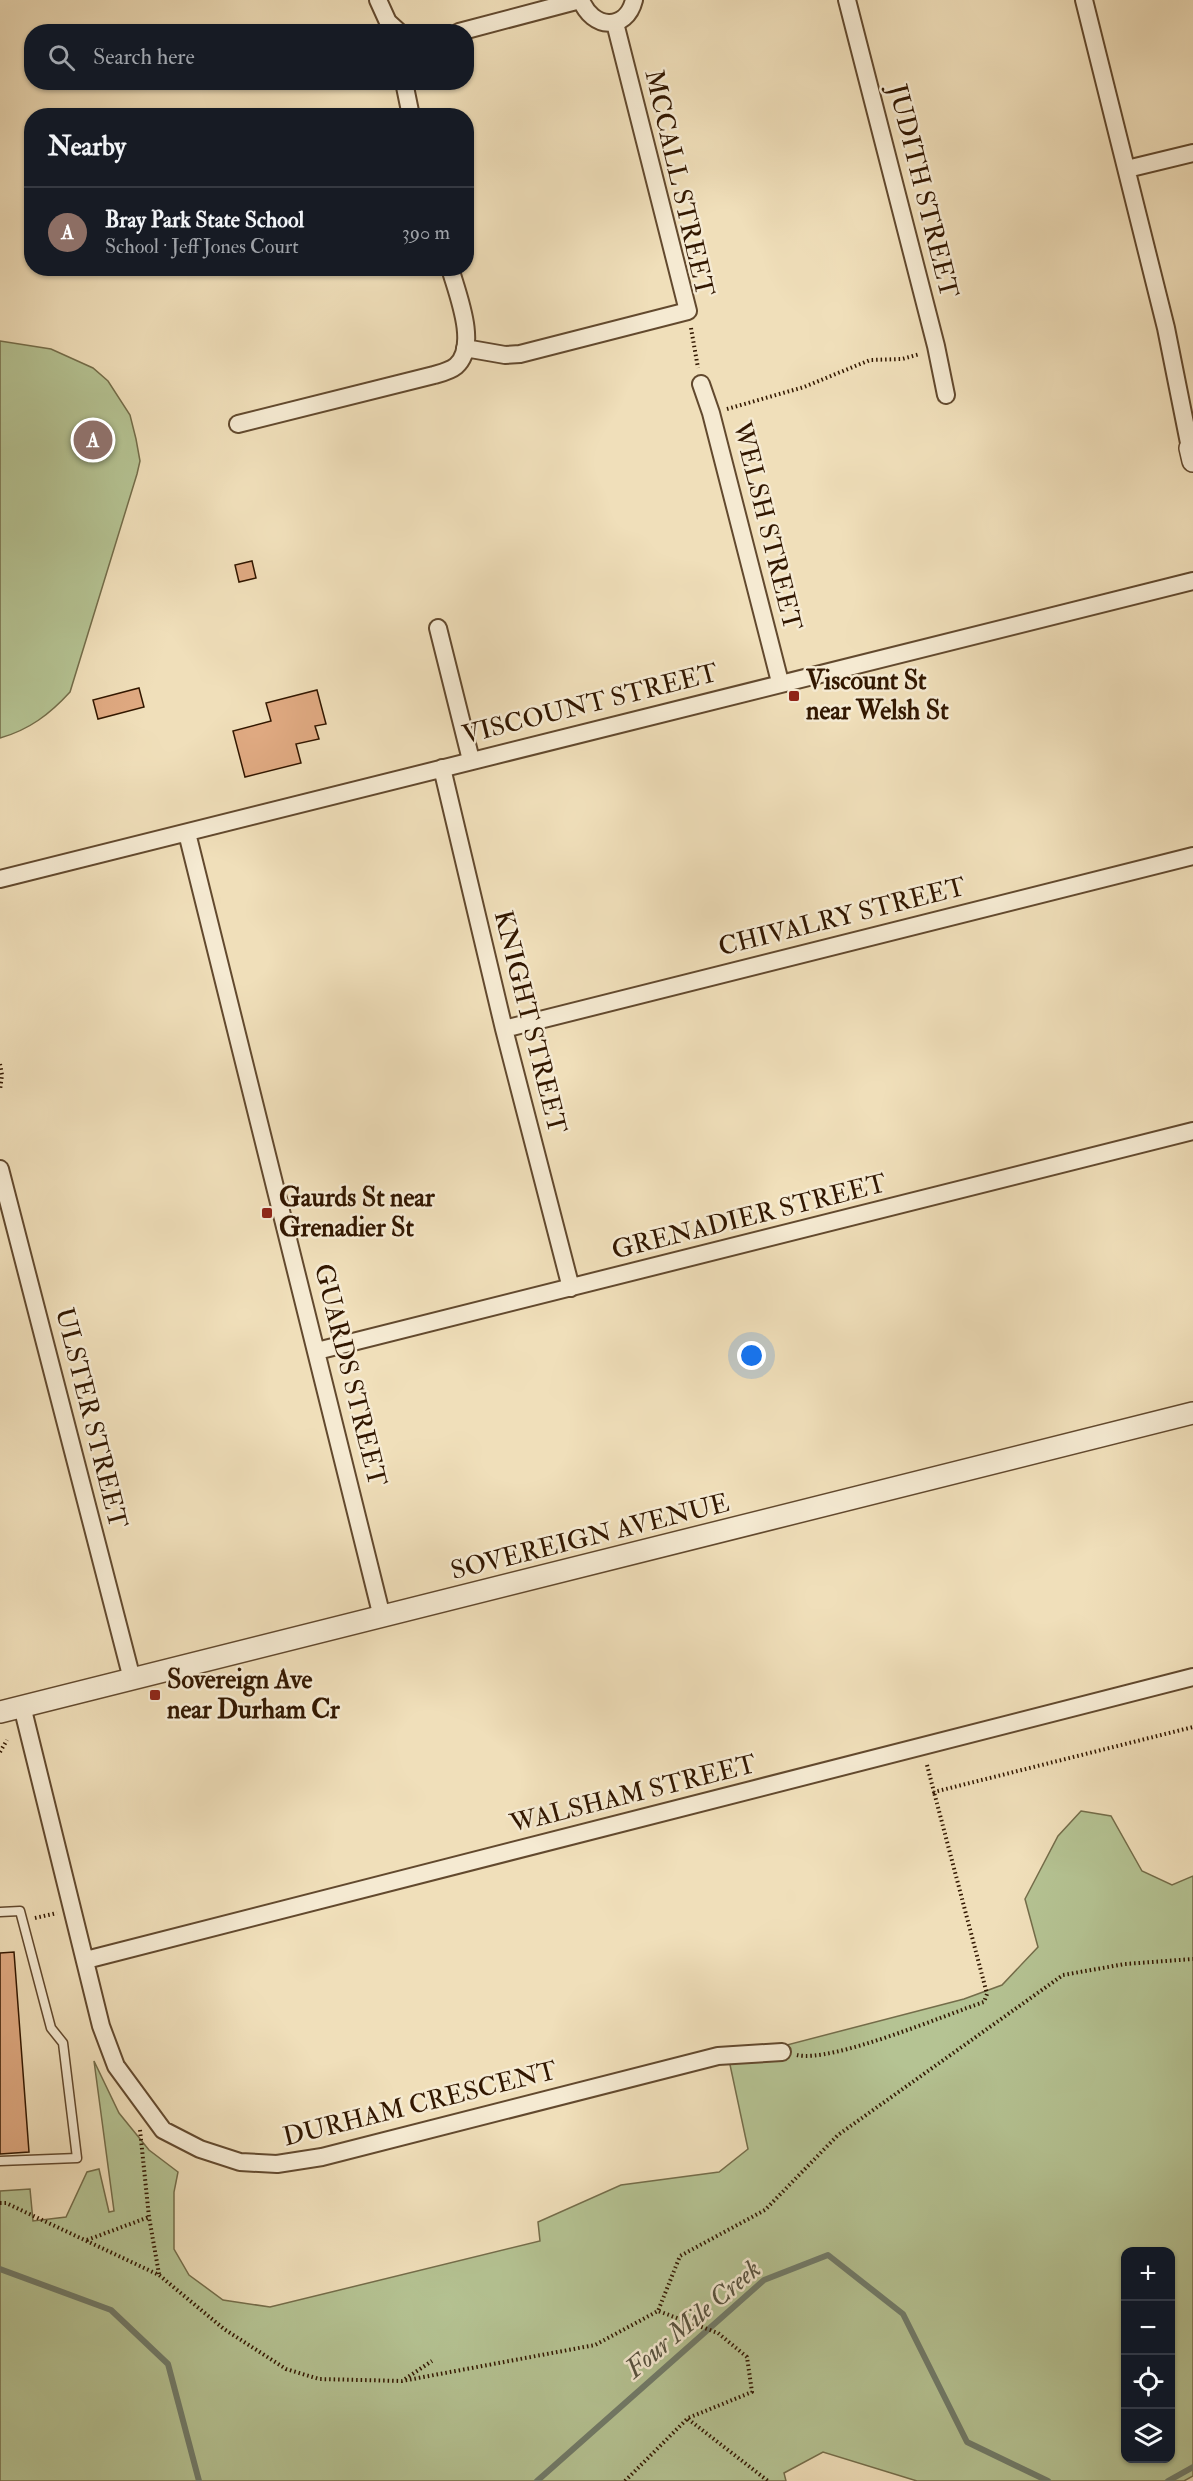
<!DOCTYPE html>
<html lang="en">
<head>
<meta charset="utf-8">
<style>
  :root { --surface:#171b24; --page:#242831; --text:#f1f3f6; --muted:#9ea1a6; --line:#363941; --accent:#c59692 }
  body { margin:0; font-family:"IM FELL Double Pica",serif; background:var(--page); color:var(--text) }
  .controls { position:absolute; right:18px; bottom:18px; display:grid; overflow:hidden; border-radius:12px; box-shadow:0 2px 4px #0004 }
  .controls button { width:54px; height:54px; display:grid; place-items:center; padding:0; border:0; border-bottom:2px solid var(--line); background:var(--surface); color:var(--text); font:30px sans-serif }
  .you { position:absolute; left:752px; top:1356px; width:21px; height:21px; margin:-15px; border:4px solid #fff; border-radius:50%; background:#1a73e8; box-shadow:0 0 0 9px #1a73e833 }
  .badge { display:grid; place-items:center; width:39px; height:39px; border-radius:50%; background:var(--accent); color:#fff; font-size:20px; font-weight:700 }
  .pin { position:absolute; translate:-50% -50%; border:3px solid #fff; box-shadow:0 2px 6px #0006 }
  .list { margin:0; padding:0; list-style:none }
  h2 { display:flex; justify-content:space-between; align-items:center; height:78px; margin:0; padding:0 24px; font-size:26px }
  h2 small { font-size:20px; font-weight:400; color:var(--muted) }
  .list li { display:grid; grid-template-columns:39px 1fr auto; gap:18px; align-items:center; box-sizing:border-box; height:90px; padding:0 24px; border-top:2px solid var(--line) }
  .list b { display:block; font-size:22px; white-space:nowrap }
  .list p { margin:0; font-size:20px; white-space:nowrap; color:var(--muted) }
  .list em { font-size:20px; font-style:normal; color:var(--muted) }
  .icon { flex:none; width:33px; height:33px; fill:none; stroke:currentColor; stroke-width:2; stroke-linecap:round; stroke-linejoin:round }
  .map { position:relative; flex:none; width:1193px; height:2481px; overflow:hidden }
  .search { position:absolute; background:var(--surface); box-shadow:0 2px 4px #0004; left:24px; top:24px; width:450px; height:66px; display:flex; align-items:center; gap:15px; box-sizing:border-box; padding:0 21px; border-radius:24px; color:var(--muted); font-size:22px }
  .panel { position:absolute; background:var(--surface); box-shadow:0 2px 4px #0004; left:24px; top:108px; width:450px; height:168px; border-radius:24px }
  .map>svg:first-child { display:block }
  .green { fill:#b5c393; stroke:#746d4a; stroke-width:1.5; fill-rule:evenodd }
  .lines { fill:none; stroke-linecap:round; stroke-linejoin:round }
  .stream { stroke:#707b6a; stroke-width:6 }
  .building { fill:#e0aa82; stroke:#321700; stroke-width:1.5 }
  .service-casing { stroke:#62492e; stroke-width:11 }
  .minor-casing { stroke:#62492e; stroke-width:20 }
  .tertiary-casing { stroke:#62492e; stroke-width:24 }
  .path { stroke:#321700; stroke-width:4; stroke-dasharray:1.5 3; stroke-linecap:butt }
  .service { stroke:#f5ead2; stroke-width:8 }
  .minor { stroke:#f5ead2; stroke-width:16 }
  .tertiary { stroke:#f5ead2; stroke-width:21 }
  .poi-dot { fill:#8f2418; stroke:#f5ead2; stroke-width:2 }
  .labels { text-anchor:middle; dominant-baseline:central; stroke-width:5; stroke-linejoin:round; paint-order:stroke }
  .street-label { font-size:26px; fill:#321700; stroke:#f5ead2 }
  .poi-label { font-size:26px; font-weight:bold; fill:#321700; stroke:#f5ead2; text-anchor:start }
  .water-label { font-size:27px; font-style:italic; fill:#56513e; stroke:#f5ead2 }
</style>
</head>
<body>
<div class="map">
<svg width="1193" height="2481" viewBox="0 0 1193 2481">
  <rect width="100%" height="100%" fill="#f0dfba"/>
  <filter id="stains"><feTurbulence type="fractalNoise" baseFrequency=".00333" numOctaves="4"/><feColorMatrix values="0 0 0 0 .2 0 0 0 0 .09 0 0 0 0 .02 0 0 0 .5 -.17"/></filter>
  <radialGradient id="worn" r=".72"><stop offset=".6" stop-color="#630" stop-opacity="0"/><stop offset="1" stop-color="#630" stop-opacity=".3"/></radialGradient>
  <path class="green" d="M0 341 51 349 93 368 108 381 130 415 136 439 140 461 137 474 70 692C50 714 29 730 0 738Z
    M1081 1811 1111 1816 1142 1871 1172 1885 1193 1876V2476L1184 2481H917L823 2452 784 2473 786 2481H0V2191L30 2189 33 2221 66 2217 87 2172 99 2169 109 2212 114 2211 94 2061 119 2113 149 2150 178 2172 174 2192V2249L189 2275 223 2300 270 2307 540 2241 538 2222 621 2185 719 2172 748 2149 729 2060 964 1999 1002 1985 1038 1947 1025 1899 1058 1836ZM1126 2252H1170V2458H1126Z"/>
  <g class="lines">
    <path class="stream" d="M0 2269 111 2310 168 2364 199 2481
      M537 2481 764 2280 828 2255 903 2314 967 2442 1048 2481
      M1168 2481 1193 2467"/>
  </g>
  <path class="building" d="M252 561 256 578 239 582 235 565Z
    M139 688 144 707 98 719 93 700Z
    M317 690 326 724 315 726 319 739 296 744 301 763 245 777 233 731 271 721 266 703Z
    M14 1952 29 2152 0 2154V1953Z"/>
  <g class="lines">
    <g class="service-casing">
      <path id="service" d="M0 1912 20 1911 51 2028 63 2043 77 2158 0 2161"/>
    </g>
    <g class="minor-casing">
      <path id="minor" d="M378 0 388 22 399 32
        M581 0C592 29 626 32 634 0
        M847 0 936 346 946 395
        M1084 0 1166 328 1190 448 1193 447
        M459 32 580 0
        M404 82 411 116
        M1127 169 1193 153
        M465 348 505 355 520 354 688 311 615 23
        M701 384 711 413 780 682
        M238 424 434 375C441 373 450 371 456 366 479 346 457 293 450 268
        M438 628 471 760
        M442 768 504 1029 571 1288
        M187 833 382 1617
        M0 879 1193 581
        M504 1029 1193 856
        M0 1169 132 1679
        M317 1351 1193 1131
        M22 1706 101 2026 116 2066 163 2130 200 2149 240 2162 277 2164 322 2157 718 2056 782 2052
        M86 1960 1193 1677"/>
    </g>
    <g class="tertiary-casing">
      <path id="tertiary" d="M1190 448 1193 461
        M0 1712 1193 1413"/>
    </g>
    <path class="path" d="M691 328 698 368
      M727 409 804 387 870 360 902 359 920 354
      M0 1064 2 1075 0 1090
      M0 1752 7 1740
      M927 1765 934 1792 1193 1727
      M35 1918 57 1913
      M797 2055C832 2063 945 2015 984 2002L987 1994 934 1792
      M140 2130 149 2217 159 2274
      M0 2203H6L159 2275 224 2329 286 2369 319 2379 402 2381 595 2345 658 2311 680 2256 765 2210 838 2135 1063 1975 1125 1964 1193 1959
      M87 2240 149 2217
      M405 2379 432 2361
      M688 2419 768 2481
      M625 2481 688 2418 752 2392 747 2357 718 2333 658 2311"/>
    <use href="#service" class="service"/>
    <use href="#minor" class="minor"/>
    <use href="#tertiary" class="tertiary"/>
  </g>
  <g class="poi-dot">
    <rect x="788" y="690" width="12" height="12" rx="3"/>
    <rect x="261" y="1207" width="12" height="12" rx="3"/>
    <rect x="149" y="1689" width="12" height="12" rx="3"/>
  </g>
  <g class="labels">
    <g class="street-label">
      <text transform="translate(679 183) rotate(77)">MCCALL STREET</text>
      <text transform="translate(923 191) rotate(76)">JUDITH STREET</text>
      <text transform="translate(767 526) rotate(76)">WELSH STREET</text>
      <text transform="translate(590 704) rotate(-14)">VISCOUNT STREET</text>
      <text transform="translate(842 917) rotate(-14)">CHIVALRY STREET</text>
      <text transform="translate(530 1022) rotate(76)">KNIGHT STREET</text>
      <text transform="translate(749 1217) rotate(-14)">GRENADIER STREET</text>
      <text transform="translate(350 1375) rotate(76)">GUARDS STREET</text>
      <text transform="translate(91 1418) rotate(76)">ULSTER STREET</text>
      <text transform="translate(590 1537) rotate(-14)">SOVEREIGN AVENUE</text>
      <text transform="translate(633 1794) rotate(-14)">WALSHAM STREET</text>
      <text transform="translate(420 2104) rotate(-14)">DURHAM CRESCENT</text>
    </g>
    <g class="poi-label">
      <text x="806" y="681">Viscount St<tspan x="806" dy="30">near Welsh St</tspan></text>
      <text x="279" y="1198">Gaurds St near<tspan x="279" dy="30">Grenadier St</tspan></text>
      <text x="167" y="1680">Sovereign Ave<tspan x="167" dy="30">near Durham Cr</tspan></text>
    </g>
    <g class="water-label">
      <text transform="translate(693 2319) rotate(-40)">Four Mile Creek</text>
    </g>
  </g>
  <rect width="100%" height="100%" filter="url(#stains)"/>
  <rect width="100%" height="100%" fill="url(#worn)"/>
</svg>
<div class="controls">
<button>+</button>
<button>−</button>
<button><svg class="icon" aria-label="locate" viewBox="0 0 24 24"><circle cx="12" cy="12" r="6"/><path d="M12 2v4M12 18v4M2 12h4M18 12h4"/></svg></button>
<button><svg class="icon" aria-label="layers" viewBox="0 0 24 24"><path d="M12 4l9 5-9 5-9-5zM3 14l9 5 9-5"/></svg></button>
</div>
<div class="you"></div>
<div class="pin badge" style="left:93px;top:440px;background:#8d6e63">A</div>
<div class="search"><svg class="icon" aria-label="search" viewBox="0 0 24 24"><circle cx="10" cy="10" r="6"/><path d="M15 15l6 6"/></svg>Search here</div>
<section class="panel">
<h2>Nearby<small></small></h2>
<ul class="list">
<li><span class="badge" style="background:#8d6e63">A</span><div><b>Bray Park State School</b><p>School · Jeff Jones Court</p></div><em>390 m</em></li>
</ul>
</section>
</div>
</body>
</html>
